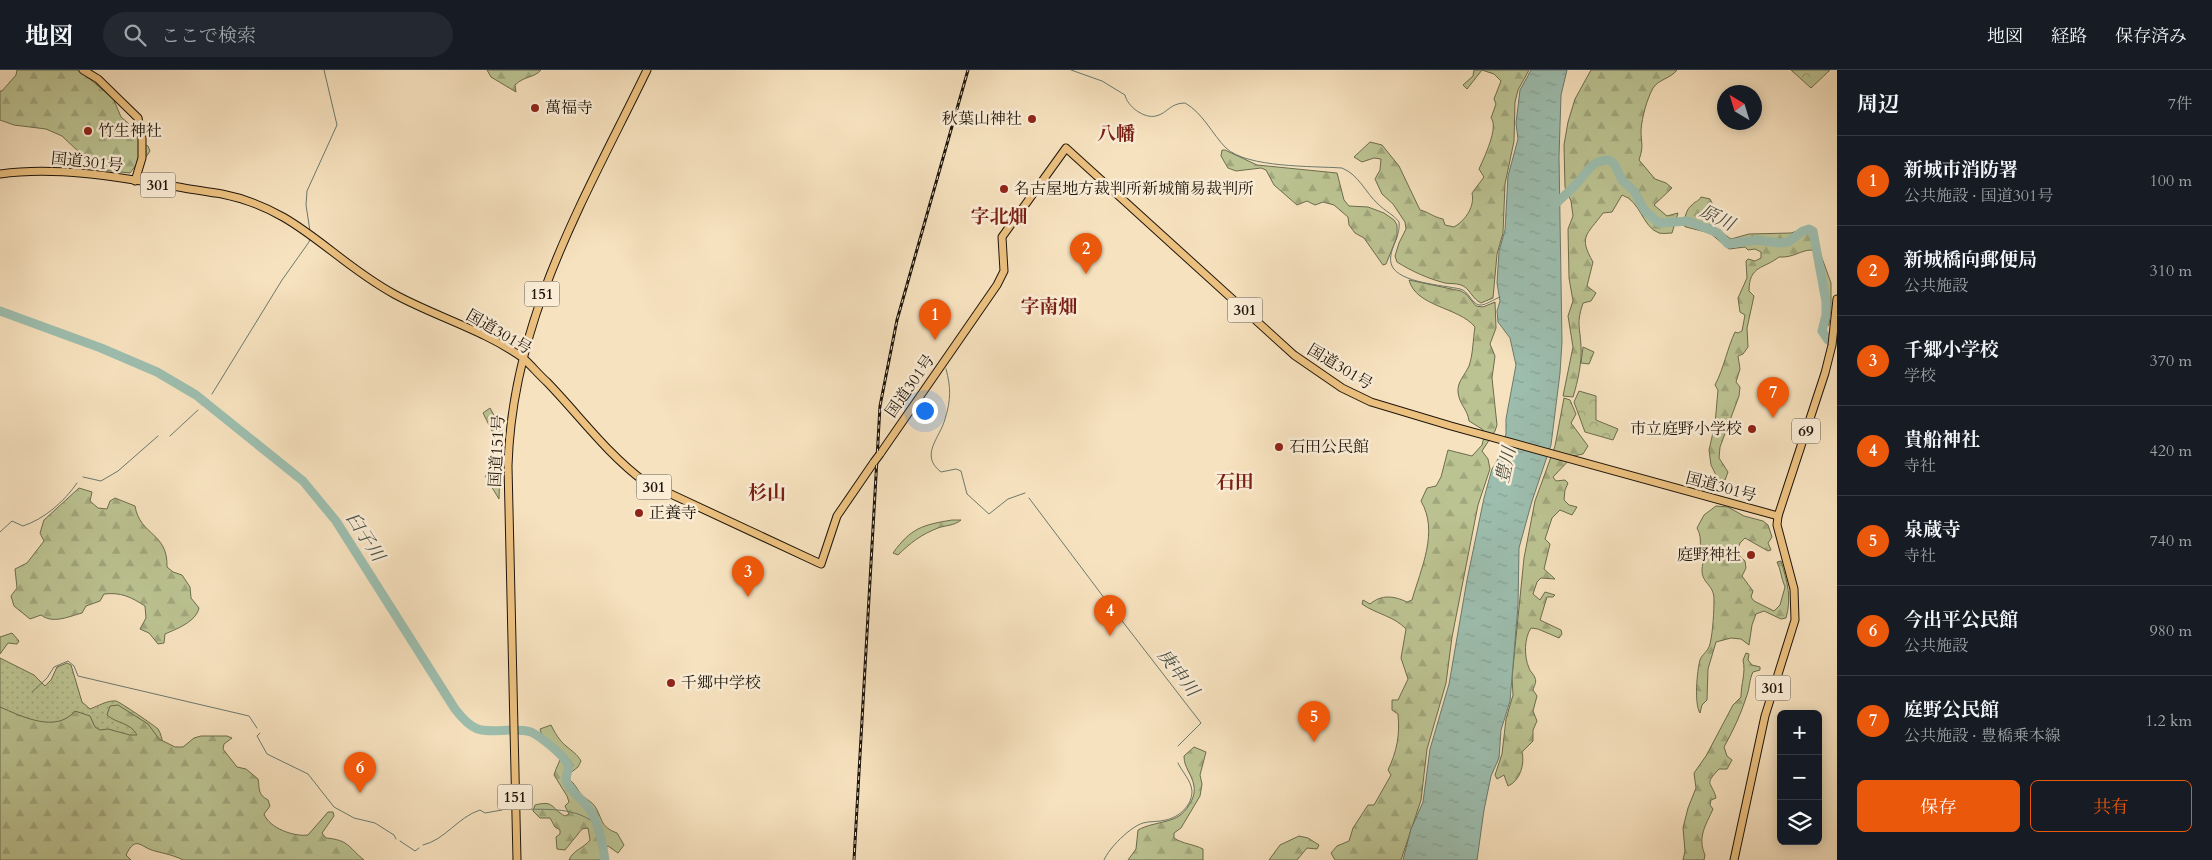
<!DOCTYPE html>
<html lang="ja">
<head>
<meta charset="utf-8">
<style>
  :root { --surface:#171b24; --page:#242831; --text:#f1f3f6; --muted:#9ea1a6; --line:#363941; --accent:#ea580c }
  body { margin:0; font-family:Cardo,"Noto Serif JP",serif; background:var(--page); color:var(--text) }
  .controls { position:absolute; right:15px; bottom:15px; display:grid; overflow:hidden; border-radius:8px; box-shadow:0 2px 12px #0003 }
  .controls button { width:45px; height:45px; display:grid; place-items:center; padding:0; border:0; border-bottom:1px solid var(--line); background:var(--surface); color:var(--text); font:25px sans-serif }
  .compass { position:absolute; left:1717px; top:15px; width:45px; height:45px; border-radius:50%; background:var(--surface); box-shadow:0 2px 12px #0003; rotate:322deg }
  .you { position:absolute; left:924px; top:340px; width:18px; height:18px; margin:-12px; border:4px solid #fff; border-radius:50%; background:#1a73e8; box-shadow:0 0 0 8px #1a73e833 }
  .badge { display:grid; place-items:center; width:32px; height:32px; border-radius:50%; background:var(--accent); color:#fff; font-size:16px; font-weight:700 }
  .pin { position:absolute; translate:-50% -41px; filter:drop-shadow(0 1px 2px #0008) }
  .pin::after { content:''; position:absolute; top:26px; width:18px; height:15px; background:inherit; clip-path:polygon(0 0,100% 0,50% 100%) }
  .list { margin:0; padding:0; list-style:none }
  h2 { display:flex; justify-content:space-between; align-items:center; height:65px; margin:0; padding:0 20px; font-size:21px }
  h2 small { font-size:16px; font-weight:400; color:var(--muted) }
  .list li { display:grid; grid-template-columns:32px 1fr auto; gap:15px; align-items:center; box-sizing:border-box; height:90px; padding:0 20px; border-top:1px solid var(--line) }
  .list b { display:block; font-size:19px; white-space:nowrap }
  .list p { margin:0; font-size:16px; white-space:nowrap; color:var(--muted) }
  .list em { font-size:16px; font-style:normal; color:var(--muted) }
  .actions { display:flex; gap:10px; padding:15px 20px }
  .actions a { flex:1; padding:11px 0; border:1px solid var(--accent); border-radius:8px; text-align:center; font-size:18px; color:var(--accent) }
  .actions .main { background:var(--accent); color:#fff }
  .icon { flex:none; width:28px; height:28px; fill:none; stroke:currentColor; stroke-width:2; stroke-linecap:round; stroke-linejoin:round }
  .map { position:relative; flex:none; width:1837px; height:790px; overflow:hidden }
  header { display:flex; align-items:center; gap:30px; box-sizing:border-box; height:70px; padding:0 25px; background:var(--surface); border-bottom:1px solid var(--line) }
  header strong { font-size:24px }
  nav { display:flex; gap:28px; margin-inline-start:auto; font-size:18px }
  .search { width:350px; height:45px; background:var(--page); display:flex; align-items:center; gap:12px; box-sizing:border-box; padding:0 18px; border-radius:28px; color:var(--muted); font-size:19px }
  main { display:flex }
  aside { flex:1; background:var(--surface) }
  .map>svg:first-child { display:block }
  .grass { fill:url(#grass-dots); stroke:#6c6c4e }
  .forest { fill:url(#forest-firs); stroke:#6c6c4e }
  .park { fill:url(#park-crowns); stroke:#6c6c4e }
  .water { fill:url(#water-ripples); stroke:#6a7a6d }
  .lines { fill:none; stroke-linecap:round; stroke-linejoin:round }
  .stream { stroke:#6a7a6d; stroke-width:1 }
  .river { stroke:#9dbeaf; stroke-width:9 }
  .primary-casing { stroke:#1d150b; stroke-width:9 }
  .trunk-casing { stroke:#1d150b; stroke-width:9 }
  .primary { stroke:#ecc180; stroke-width:7 }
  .trunk { stroke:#ecc180; stroke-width:7 }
  .rail-casing { stroke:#1d150b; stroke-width:3 }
  .rail { stroke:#faecd5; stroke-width:1; stroke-dasharray:4; stroke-linecap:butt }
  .trunk-bridge-casing { stroke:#1d150b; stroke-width:9; stroke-linecap:butt }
  .trunk-bridge { stroke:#ecc180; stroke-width:7 }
  .poi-dot { fill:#8f2418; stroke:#faecd5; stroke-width:2 }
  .labels { text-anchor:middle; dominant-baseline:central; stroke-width:5; stroke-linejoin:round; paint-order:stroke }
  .shield { fill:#faecd5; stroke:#5f5648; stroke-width:1 }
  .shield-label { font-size:15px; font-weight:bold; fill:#1d150b }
  .poi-label { font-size:16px; fill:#1d150b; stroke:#faecd5; text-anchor:start }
  .street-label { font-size:16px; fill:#1d150b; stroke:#faecd5 }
  .water-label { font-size:18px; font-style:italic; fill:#4a5044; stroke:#faecd5 }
  .quarter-label { font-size:19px; font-weight:bold; fill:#7a1f14; stroke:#faecd5 }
</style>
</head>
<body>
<header>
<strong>地図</strong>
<div class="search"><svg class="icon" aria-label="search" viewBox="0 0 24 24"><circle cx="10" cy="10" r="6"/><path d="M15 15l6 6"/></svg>ここで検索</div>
<nav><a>地図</a><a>経路</a><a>保存済み</a></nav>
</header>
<main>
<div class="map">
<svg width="1837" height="790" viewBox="0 0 1837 790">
  <defs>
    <pattern id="grass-dots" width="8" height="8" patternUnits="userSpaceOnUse" patternTransform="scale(1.25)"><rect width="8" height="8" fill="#bcc392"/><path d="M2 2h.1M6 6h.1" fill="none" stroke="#a1a77d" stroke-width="1.8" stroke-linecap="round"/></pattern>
    <pattern id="forest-firs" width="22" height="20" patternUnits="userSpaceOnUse" patternTransform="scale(1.25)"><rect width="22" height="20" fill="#bcc392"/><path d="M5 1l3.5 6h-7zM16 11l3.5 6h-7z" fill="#a1a77d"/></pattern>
    <pattern id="park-crowns" width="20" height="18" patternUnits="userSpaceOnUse" patternTransform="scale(1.25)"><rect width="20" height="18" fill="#bcc392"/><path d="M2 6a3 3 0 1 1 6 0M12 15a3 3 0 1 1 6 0" fill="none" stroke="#a1a77d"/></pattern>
    <pattern id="water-ripples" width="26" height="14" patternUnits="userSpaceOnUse" patternTransform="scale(1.25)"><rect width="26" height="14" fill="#9dbeaf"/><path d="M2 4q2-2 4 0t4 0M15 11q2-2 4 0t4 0" fill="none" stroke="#87a295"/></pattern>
  </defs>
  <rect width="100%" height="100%" fill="#f7e2bf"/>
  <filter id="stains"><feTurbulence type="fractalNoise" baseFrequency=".004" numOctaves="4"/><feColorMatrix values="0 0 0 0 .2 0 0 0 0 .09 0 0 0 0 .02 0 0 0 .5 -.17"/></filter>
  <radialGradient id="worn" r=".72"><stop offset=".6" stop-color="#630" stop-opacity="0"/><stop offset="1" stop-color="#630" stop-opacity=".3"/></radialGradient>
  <path class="grass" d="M490 338 502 360 501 372 498 373 483 343Z
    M500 393 499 429 485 406Z
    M0 588 34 605 45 616 51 610 57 597 67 593 71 595 82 632 90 639C98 636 108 630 116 631 120 632 155 656 158 659 161 663 162 670 163 674L0 781Z"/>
  <path class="forest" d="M17 0H77L81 2 113 28 121 47 136 60 141 73 148 76 150 81 146 87 139 91 130 103 102 100 80 83 62 66 46 59 14 55 0 50V21H2L16 5Z
    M487 0H541C534 8 524 6 515 15L516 22 491 7Z
    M1474 0H1529L1518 20 1515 32 1514 71 1505 114 1503 163 1497 184 1493 228 1481 233C1472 229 1470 218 1461 215 1456 213 1450 214 1445 213 1429 209 1411 201 1397 192L1395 186 1399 173 1406 159 1405 152 1393 134 1382 124 1375 109 1380 100 1381 89 1374 88 1362 92 1354 87 1370 72 1382 75 1399 96 1420 140C1429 142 1433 147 1443 149L1445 155 1454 157C1466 150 1475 136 1472 123L1484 107 1479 99C1484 88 1499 57 1491 48L1496 34 1494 29 1501 11 1494 4 1482 0 1467 19 1463 15 1473 6Z
    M1591 0H1677C1670 9 1659 9 1653 18 1647 29 1642 47 1641 60 1641 74 1644 75 1639 90L1655 109 1666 113 1672 118 1654 135 1667 146 1678 143 1672 163C1669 163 1663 164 1659 163 1642 157 1641 131 1622 125L1612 142 1603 143C1587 165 1578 166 1593 192L1587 216 1596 223 1591 231 1583 233C1576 254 1580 256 1581 276 1582 292 1578 311 1573 327L1563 326 1573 277 1568 246 1573 231 1569 208 1568 159 1573 146 1571 131 1565 117 1564 75 1568 52 1575 29Z
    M1222 80H1225L1257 95 1337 103 1344 130 1349 136 1368 137 1384 143 1394 150 1397 155V167L1386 194 1383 195 1364 168 1355 163 1349 155 1348 147 1334 135 1323 132 1315 135 1307 131 1297 135 1274 115 1266 100 1261 98 1236 101 1228 98 1221 86Z
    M1701 127 1710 129 1712 133C1703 152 1717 159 1731 169L1749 164 1791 163 1809 157 1813 163 1831 213V238L1829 255 1826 256C1826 250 1828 245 1828 240 1830 225 1822 191 1812 180 1800 180 1794 188 1779 187 1764 199 1749 195 1749 221L1754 226 1747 258 1748 277 1743 284 1738 286 1740 299 1736 312 1740 317 1739 326 1720 377 1719 388 1728 402 1725 410 1718 409 1711 395 1709 380 1715 354 1718 320 1715 315C1724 298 1727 279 1735 262L1738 263 1742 261 1745 245 1740 242 1738 228 1747 208 1746 191 1748 189 1755 191 1761 188V182L1755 179 1748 180 1745 177 1729 179 1710 163 1686 157 1683 155C1685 148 1686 139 1692 135 1695 131 1698 132 1701 127Z
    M1409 210 1461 221 1466 224 1476 236 1483 237 1495 232 1496 258 1490 274 1495 286 1492 308 1497 355 1495 361 1482 381 1488 389 1490 399 1478 435 1452 567 1446 613 1427 679 1421 730 1401 790H1335L1331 783 1337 776 1349 771 1353 758 1368 735H1374L1391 705 1388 700C1397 681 1400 665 1398 644L1392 640V630H1398L1408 609 1401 588 1406 559C1394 546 1376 544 1362 534L1363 530 1370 534C1382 524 1394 526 1407 532L1412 530C1421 498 1439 462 1421 431L1427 418 1436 416 1441 407 1448 380 1472 386 1482 375 1485 363 1482 359 1469 351C1468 340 1459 334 1458 322 1457 312 1465 305 1469 296 1473 285 1473 269 1475 257 1459 237 1416 237 1409 210Z
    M1564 328 1570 330 1576 344 1571 353 1588 376 1583 384 1573 386 1553 407 1556 411 1565 410 1568 413 1565 420 1564 430 1569 435 1577 437 1572 445 1560 440 1552 448 1545 469 1550 474 1544 499 1555 509 1541 508 1537 512 1533 524 1540 530 1545 522 1555 525 1553 527H1547L1540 550 1561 560 1562 564 1559 568 1538 559 1531 558C1524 568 1524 587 1529 598 1530 602 1534 604 1535 608 1537 612 1534 616 1533 620L1537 626 1533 641 1537 651 1533 660V671L1522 682C1525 694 1520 711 1508 716L1504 705 1497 709 1495 705 1502 684 1506 649 1513 625 1512 607 1524 488 1535 431 1555 376Z
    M79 418 92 422 90 431 98 438 107 439 110 431 115 428 135 436C140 466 168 462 167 497L173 502 182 505 190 517 191 528 199 538C196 552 176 559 165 564L164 573 158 574 149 563 140 559 146 548 145 536C131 527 121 522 104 524L100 531 86 536 82 543C67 547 53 554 41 545L30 549 14 536 11 526 17 518 15 499 27 493 44 471 40 463 44 450Z
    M1716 436 1728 437 1744 446 1763 451 1768 455 1772 467 1768 473 1771 480 1768 481 1745 468 1740 473 1736 483 1745 491 1746 498 1742 506 1753 521 1751 527 1754 531 1774 541 1780 535 1785 517C1781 508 1781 500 1777 492L1781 491C1787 511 1792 527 1786 548L1781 549 1764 541 1756 544 1752 555 1749 575 1741 569 1731 568 1716 572 1708 599 1707 630 1702 635 1700 643C1694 634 1697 601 1700 590 1702 584 1708 582 1710 574 1713 561 1714 542 1714 528 1713 512 1698 513 1703 493 1697 481 1704 470 1697 458L1704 445Z
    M952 450H961C954 456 946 455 938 458 922 464 910 473 898 485L893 483C911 458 922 455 952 450Z
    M12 563 19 571 17 574 8 573 0 584V567Z
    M1746 583 1749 584 1748 590 1752 595 1760 597V600L1753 602C1749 610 1750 617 1747 625 1741 644 1733 661 1724 677L1727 686 1732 690 1727 699H1719C1703 716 1712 711 1716 728L1711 730 1710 735 1713 739C1706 755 1697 767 1705 785L1704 790H1683L1685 781 1683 758 1688 738 1696 718 1694 703 1706 686 1733 635 1741 627C1741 613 1746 603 1743 590Z
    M118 635 148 654 159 669 175 677H183L194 668 201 666H227L232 668 224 674 223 679 237 697 246 699 258 709C260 719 257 724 268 730L270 736 264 744C269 758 294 767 308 765L328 742H333L334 746 322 763 326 768C349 770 348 777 364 790H183C173 785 166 784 155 781 141 778 136 764 126 785L131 790H0V637C21 646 56 664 75 641L90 646 95 657 100 660 108 659 130 665H137C130 652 117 654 107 645L110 636Z
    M551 655C555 663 559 670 566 676 572 681 577 684 581 691L578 697 569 704V709C575 714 577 719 581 724 586 730 592 731 596 738 603 751 601 757 617 763L624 775 618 783 608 776 602 780 604 790H569C573 780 584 778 590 770L588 758 582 759 565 780 557 779 556 767 560 764V760L555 757 550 748H540L533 741 535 735C555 730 550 738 565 746L569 744 565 736 569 732 567 726 554 705C556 697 560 692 562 684L542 666 540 659Z
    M1194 677 1206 682 1200 705 1202 714 1200 726 1181 758 1174 763V768C1183 774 1193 774 1203 779V790H1128L1136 779 1138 760C1156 750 1178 755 1189 735 1193 729 1195 723 1194 716 1192 704 1184 698 1184 686Z
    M1299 766 1308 768 1319 775 1317 779 1307 778 1297 790H1269L1280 775Z"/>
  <path class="park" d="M1791 0H1830L1811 18Z
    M1583 277 1594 282 1589 294 1581 293Z
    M1579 321 1596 326V350L1618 359 1613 370 1585 362 1574 332Z"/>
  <path class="water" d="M1531 0H1567L1561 25 1559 87 1562 272 1560 303 1551 375 1532 431 1519 478 1518 536 1510 631 1501 660 1499 688 1491 706 1484 740 1477 790H1403L1411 759 1423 732 1430 679 1449 614 1467 510 1484 428 1492 399 1498 389 1506 364V349L1516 295 1510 268 1498 252 1497 241 1500 231 1497 213 1499 181 1505 160 1508 106 1518 69 1516 53 1520 20Z"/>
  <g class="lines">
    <path class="stream" d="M1071 0 1102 11 1125 25C1127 36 1144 49 1156 46 1168 43 1170 33 1185 33 1203 43 1212 64 1226 78 1247 98 1313 96 1342 98 1359 105 1365 122 1378 134 1385 141 1394 145 1399 152 1401 168 1386 182 1392 196 1400 213 1443 215 1460 219 1469 221 1471 233 1479 235 1485 236 1494 229 1500 227
      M310 161 306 135 307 121 337 55 324 0
      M946 299C951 317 951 330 945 349 940 368 919 385 941 402L956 399 961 401 967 424 989 444 1008 429 1025 423
      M212 324 282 210 309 172 310 167
      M202 335 208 330
      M170 366 198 340
      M83 407 101 411 118 401 158 366
      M1029 428 1111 537
      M0 462 12 451 23 456C44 449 64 432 77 413
      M1116 543 1201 653 1178 676
      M32 622 47 608 54 597 68 591 74 596 78 606 249 646 257 658
      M260 663 257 666 267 684 308 704 334 737 354 748 375 753 394 765 396 769
      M520 739C547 740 577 736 598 756
      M400 771 415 781 419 778
      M423 775C445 770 458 747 480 740L485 743 502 740
      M1104 790C1109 778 1130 757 1143 753 1150 751 1158 752 1166 750 1179 747 1192 736 1192 721 1191 710 1182 702 1178 693"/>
    <path class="river" d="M1554 135C1562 128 1571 120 1578 112 1588 101 1592 90 1609 90L1615 95 1622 110 1634 121 1645 141 1659 153 1688 151 1718 163 1728 174 1757 170 1780 173 1788 172 1803 161 1809 159 1813 161 1826 232V245L1822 261 1828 270 1837 272
      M0 241 101 278 157 302 196 325 303 411 336 451 455 639C475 665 482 661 512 660 518 660 525 660 531 662 540 666 565 686 568 695 570 701 564 706 567 713 572 723 581 728 587 736 599 751 602 772 605 790"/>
    <g class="primary-casing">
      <path id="primary" d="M83 0 98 9 138 48 142 68V88L135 111
        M1778 446 1825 303 1832 275 1837 229"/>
    </g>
    <g class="trunk-casing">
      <path id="trunk" d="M0 104C71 94 151 114 222 124 298 139 330 189 394 224 434 246 486 261 523 288 531 295 539 305 547 312 579 345 608 385 645 412L821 494 837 446 874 392
        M880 384 997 215 1004 201 1002 167 1066 78 1294 285 1342 318 1371 332 1451 356 1778 446 1777 455 1794 519 1795 550 1765 646 1734 790
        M517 790 508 396C512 249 585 128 647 0"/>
    </g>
    <use href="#primary" class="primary"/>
    <use href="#trunk" class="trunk"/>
    <g class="rail-casing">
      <path id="rail" d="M854 790 880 336 897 250 968 0"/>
    </g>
    <use href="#rail" class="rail"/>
    <g class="trunk-bridge-casing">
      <path id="trunk-bridge" d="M874 392 880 384"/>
    </g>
    <use href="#trunk-bridge" class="trunk-bridge"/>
  </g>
  <g class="poi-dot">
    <circle cx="535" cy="38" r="5"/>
    <circle cx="1032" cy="49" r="5"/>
    <circle cx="88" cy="61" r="5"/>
    <circle cx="1004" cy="119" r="5"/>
    <circle cx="1752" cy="359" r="5"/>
    <circle cx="1279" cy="377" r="5"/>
    <circle cx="639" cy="443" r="5"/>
    <circle cx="1751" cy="485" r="5"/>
    <circle cx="671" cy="613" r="5"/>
  </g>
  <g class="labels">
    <g class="shield">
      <rect x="140.5" y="102.5" width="35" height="25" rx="4"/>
      <rect x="524.5" y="211.5" width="35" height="25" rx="4"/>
      <rect x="1227.5" y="227.5" width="35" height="25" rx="4"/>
      <rect x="1792" y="348.5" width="28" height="25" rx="4"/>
      <rect x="636.5" y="404.5" width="35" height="25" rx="4"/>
      <rect x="1755.5" y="605.5" width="35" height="25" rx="4"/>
      <rect x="497.5" y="714.5" width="35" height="25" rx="4"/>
    </g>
    <g class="shield-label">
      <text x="158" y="115">301</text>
      <text x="542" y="224">151</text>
      <text x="1245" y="240">301</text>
      <text x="1806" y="361">69</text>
      <text x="654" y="417">301</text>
      <text x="1773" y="618">301</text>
      <text x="515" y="727">151</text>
    </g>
    <g class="poi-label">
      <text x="545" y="38">萬福寺</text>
      <text x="1022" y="49" text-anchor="end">秋葉山神社</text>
      <text x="98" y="61">竹生神社</text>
      <text x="1014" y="119">名古屋地方裁判所新城簡易裁判所</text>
      <text x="1742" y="359" text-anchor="end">市立庭野小学校</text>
      <text x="1289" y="377">石田公民館</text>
      <text x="649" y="443">正養寺</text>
      <text x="1741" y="485" text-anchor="end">庭野神社</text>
      <text x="681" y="613">千郷中学校</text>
    </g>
    <g class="street-label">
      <text transform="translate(87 92) rotate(6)">国道301号</text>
      <text transform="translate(499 262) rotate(30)">国道301号</text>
      <text transform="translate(1340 297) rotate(31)">国道301号</text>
      <text transform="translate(910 316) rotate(-55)">国道301号</text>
      <text transform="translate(497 381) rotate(-87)">国道151号</text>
      <text transform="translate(1721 417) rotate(15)">国道301号</text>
    </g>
    <g class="water-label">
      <text transform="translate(1717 148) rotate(26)">原川</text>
      <text transform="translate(1506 395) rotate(-78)">豊川</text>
      <text transform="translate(365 467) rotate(57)">臼子川</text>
      <text transform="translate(1178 603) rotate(52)">庚申川</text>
    </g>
    <g class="quarter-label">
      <text x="1116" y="64">八幡</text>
      <text x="999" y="147">字北畑</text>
      <text x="1049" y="237">字南畑</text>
      <text x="1235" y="412">石田</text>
      <text x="767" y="423">杉山</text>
    </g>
  </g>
  <rect width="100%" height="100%" filter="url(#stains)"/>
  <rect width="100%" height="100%" fill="url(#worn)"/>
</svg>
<div class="controls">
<button>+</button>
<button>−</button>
<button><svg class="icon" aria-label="layers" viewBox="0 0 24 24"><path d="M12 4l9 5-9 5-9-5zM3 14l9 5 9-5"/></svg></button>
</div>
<svg class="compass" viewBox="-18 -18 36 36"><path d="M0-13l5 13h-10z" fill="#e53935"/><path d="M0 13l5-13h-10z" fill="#9ea1a6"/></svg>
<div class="you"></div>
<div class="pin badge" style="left:935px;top:270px">1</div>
<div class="pin badge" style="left:1086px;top:204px">2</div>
<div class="pin badge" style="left:748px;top:527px">3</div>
<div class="pin badge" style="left:1110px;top:566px">4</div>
<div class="pin badge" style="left:1314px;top:672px">5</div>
<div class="pin badge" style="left:360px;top:723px">6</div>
<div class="pin badge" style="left:1773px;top:348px">7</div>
</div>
<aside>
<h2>周辺<small>7件</small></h2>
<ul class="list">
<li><span class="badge">1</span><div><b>新城市消防署</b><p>公共施設 · 国道301号</p></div><em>100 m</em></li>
<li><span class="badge">2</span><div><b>新城橋向郵便局</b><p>公共施設</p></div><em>310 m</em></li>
<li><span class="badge">3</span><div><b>千郷小学校</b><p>学校</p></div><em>370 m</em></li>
<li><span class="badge">4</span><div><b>貴船神社</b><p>寺社</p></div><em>420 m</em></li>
<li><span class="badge">5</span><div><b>泉蔵寺</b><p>寺社</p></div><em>740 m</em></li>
<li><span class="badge">6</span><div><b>今出平公民館</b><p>公共施設</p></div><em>980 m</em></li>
<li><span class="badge">7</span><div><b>庭野公民館</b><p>公共施設 · 豊橋乗本線</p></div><em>1.2 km</em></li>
</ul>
<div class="actions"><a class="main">保存</a><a>共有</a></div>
</aside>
</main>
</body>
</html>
